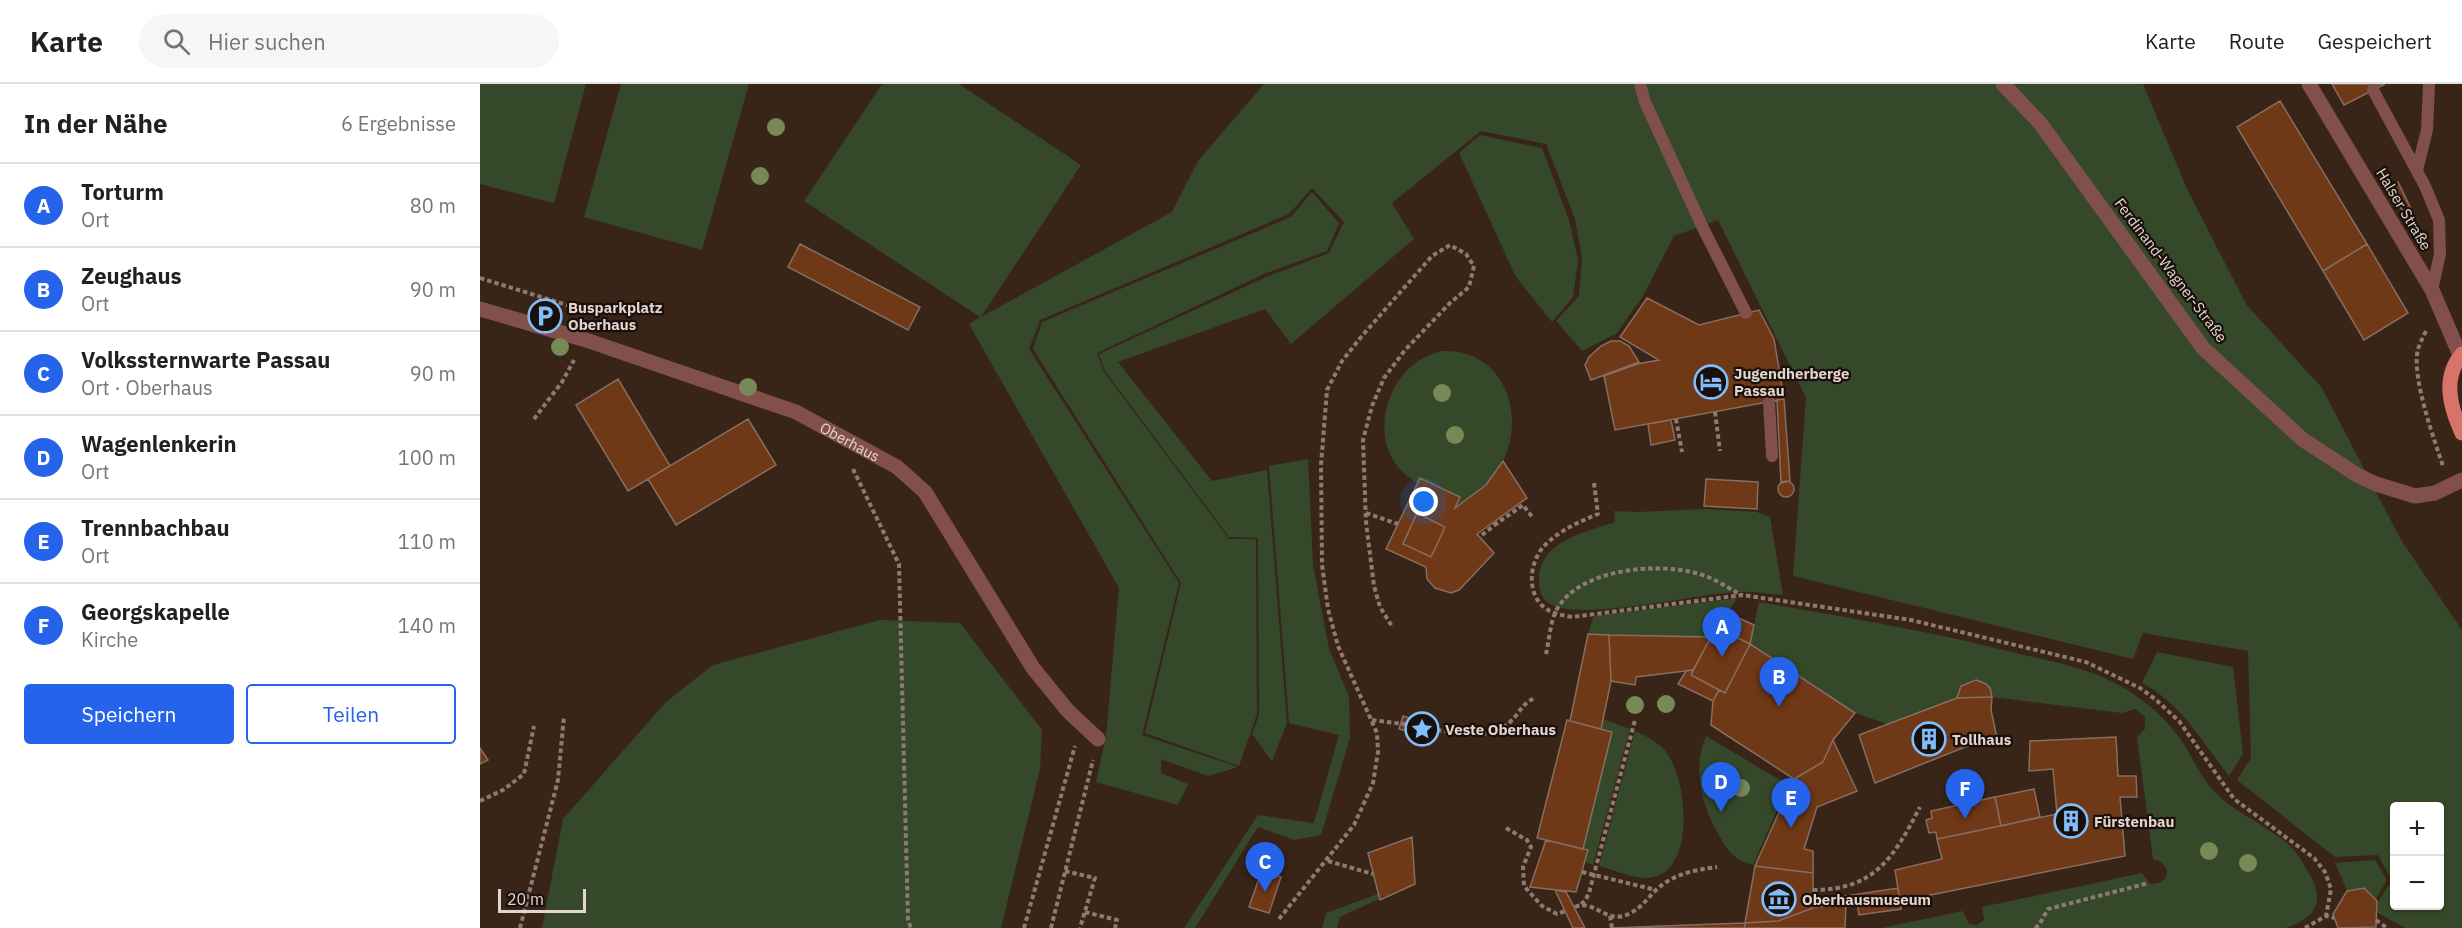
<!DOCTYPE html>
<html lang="de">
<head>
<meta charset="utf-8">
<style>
  :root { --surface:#fff; --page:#f6f6f6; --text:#202124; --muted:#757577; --line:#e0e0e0; --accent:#2563eb }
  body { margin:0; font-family:"IBM Plex Sans",sans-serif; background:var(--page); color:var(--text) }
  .controls { position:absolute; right:18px; bottom:18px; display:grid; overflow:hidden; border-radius:6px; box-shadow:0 2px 4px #0004 }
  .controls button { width:54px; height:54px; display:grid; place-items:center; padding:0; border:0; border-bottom:2px solid var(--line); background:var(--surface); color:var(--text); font:30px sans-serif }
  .scale { position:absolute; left:18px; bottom:15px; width:88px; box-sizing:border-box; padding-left:6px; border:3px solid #e3d4cd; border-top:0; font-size:16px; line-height:21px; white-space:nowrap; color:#e3d4cd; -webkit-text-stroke:4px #19100b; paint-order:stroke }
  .you { position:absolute; left:944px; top:418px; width:21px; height:21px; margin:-15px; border:4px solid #fff; border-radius:50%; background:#1a73e8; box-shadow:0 0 0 9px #1a73e833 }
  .badge { display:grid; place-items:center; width:39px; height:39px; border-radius:50%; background:var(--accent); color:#fff; font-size:20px; font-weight:700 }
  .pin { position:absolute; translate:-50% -50px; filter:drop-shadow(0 2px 3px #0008) }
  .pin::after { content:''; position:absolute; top:32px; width:21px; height:18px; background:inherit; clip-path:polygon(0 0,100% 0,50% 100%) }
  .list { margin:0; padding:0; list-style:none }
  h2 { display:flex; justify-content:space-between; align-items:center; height:78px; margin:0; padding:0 24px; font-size:26px }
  h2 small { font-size:20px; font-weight:400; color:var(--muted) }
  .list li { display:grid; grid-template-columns:39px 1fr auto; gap:18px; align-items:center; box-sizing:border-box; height:84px; padding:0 24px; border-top:2px solid var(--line) }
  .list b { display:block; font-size:22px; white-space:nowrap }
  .list p { margin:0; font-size:20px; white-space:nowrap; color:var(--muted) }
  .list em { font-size:20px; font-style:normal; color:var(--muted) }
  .actions { display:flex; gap:12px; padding:18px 24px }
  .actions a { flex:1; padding:14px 0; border:2px solid var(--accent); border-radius:6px; text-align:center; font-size:21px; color:var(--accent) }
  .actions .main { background:var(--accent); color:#fff }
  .icon { flex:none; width:33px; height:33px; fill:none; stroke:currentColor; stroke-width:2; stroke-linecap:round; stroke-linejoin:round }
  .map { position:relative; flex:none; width:1982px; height:844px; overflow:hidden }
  header { display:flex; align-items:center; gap:36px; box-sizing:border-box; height:84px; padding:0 30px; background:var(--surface); border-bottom:2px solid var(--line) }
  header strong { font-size:28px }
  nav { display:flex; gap:33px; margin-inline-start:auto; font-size:21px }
  .search { width:420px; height:54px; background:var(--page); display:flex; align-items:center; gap:15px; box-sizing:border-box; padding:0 21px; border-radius:33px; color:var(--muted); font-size:22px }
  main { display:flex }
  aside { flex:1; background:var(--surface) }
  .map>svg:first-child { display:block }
  .green { fill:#35492a; fill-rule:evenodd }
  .building { fill:#6f3816; stroke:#876e61; stroke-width:1.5 }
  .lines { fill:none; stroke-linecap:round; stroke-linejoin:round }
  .path { stroke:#8d7b71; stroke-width:4; stroke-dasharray:4.5 3; stroke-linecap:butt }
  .service { stroke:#82504b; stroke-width:12 }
  .minor { stroke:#82504b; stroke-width:15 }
  .primary { stroke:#d8736a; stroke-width:15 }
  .tree { fill:#768957 }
  .labels { text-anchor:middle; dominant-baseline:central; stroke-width:4.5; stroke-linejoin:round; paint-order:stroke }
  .street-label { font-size:15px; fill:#e3d4cd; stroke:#19100b }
  .poi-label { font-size:15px; font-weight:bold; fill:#e3d4cd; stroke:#19100b; text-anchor:start }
</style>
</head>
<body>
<header>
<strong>Karte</strong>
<div class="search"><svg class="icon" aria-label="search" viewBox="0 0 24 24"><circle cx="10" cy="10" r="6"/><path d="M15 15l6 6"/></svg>Hier suchen</div>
<nav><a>Karte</a><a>Route</a><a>Gespeichert</a></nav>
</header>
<main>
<aside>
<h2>In der Nähe<small>6 Ergebnisse</small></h2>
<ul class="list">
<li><span class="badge">A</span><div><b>Torturm</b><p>Ort</p></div><em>80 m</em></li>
<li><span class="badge">B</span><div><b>Zeughaus</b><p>Ort</p></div><em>90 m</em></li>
<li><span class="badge">C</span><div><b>Volkssternwarte Passau</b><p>Ort · Oberhaus</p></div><em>90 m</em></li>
<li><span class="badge">D</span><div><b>Wagenlenkerin</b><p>Ort</p></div><em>100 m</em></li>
<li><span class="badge">E</span><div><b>Trennbachbau</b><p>Ort</p></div><em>110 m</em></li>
<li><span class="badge">F</span><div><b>Georgskapelle</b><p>Kirche</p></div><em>140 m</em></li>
</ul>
<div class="actions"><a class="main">Speichern</a><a>Teilen</a></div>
</aside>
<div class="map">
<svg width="1982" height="844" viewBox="0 0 1982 844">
  <rect width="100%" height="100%" fill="#392418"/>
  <path class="green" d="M0 0H106L74 119 0 100Z
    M141 0H269L222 166 104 133Z
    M402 0H479L601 81 501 233 692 128 718 77 784 0H1663L1707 105 1766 220 1842 304 1921 456 1982 546V844H1925L1898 829V818L1912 796 1898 771 1855 773 1757 696 1771 674 1768 567 1663 549 1653 575 1313 492 1326 314 1238 136 1194 152 1163 212 1137 249 1102 267 1076 237 1099 212 1102 174 1095 135 1066 60 1001 47 912 119 934 155 811 260 785 225 638 278 732 397 787 386 807 639 792 677 772 650 779 631 778 454 749 453 625 287 619 270 786 193 849 169 864 138 832 104 809 130 560 236 549 265 699 499 662 651 758 683 728 692 681 675V689L708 700 698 721 616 698 626 652 639 504 489 240 500 233 324 117ZM1914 722H1960V822H1914Z
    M1000 51 1062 64 1089 136 1098 176 1093 213 1072 238 1036 193 979 69Z
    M832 108 859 139 847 167 784 190 617 269 624 288 749 455H776L777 630 759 682 665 649 701 499 553 265 562 238 811 133Z
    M962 267C1026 264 1049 336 1019 384 1008 402 992 413 975 424L980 413 941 394 938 399C880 369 903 279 962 267Z
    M828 375 833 481 849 565 869 612 870 654 841 751 814 756 778 743 715 844H704L778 731 834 739 859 651 809 639 789 382Z
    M1224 425 1277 428 1290 433 1303 511C1288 510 1272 507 1257 508 1220 509 1093 540 1067 518 1061 513 1059 505 1059 498 1057 458 1105 448 1135 438L1134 427 1158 428Z
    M1257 514 1231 553 1108 550 1114 532Z
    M1279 518C1364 533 1448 547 1532 568 1560 575 1589 580 1615 590 1649 603 1683 628 1703 659 1713 675 1720 691 1732 705 1754 729 1785 740 1809 761 1815 767 1821 775 1825 783 1845 813 1841 832 1806 844H1401L1483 827 1489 840 1497 841 1504 836 1502 823 1662 789 1669 799C1689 804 1695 780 1673 775L1657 653 1665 645V633L1655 625 1642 629 1512 613C1511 603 1506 598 1496 596L1481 602 1477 614 1407 640 1375 629 1270 560Z
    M400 536 480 539 562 646 560 685 521 844H62L83 735 186 618 233 581Z
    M1677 568 1753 583 1763 670 1749 692C1722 658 1702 620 1662 599Z
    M1123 635 1150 645 1113 781 1105 778 1108 766 1103 765 1132 648 1121 645Z
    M1155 647C1167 653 1181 659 1188 671 1208 700 1217 796 1163 794 1149 793 1132 785 1119 782Z
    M1226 652 1308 701 1273 781C1269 779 1263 778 1260 776 1250 771 1244 760 1239 751 1221 721 1212 684 1226 652Z
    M1895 776 1907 796 1896 815 1884 803 1867 806 1855 779Z
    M898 810 899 815 860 833 857 844H842L846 829Z"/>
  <path class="building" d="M1852 0H1905L1864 21Z
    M1800 17 1887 160 1843 187 1757 43Z
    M1918 98 1933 129 1925 133 1910 102Z
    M320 160 440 223 428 246 308 183Z
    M1887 160 1928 229 1884 256 1843 187Z
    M1167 214 1219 241 1279 226 1294 255 1304 315 1135 346 1124 292 1157 280 1179 276 1140 253Z
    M1131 257H1140L1149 262 1159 278 1111 296 1105 281 1109 273 1121 262Z
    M138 295 190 382 148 407 96 321Z
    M1304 315 1310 397 1301 399 1297 316Z
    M268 335 296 381 196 441 168 395Z
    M1191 336 1195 356 1171 361 1168 340Z
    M1023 377 1047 414 997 450 1014 469 979 506 971 509 955 504 947 495 946 483 906 465 940 394 980 413 975 424 1006 401Z
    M1226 395 1278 398 1277 425 1224 422Z
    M1298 405a8 8 0 1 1 16 0a8 8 0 1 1-16 0Z
    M937 429 965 443 951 473 923 460Z
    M1248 529 1274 541 1270 560 1236 543Z
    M1236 543 1270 560 1245 609 1211 591Z
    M1108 550 1129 551 1131 597 1121 645 1090 637Z
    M1129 551 1231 553 1213 586 1156 593 1155 601 1131 597Z
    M1270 560 1375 629 1353 656 1343 678 1314 695 1231 641 1233 617 1239 606 1245 609Z
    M1213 586 1211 591 1239 606 1233 617 1198 600 1206 587Z
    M1496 596 1506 600 1510 604 1512 613 1477 614 1481 602Z
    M1512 613 1511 626 1518 659H1495L1395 699 1379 651 1477 614Z
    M923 632 941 637 938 650 919 645Z
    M1087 636 1132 648 1103 765 1057 754Z
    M1636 653 1638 692H1656L1657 713H1640L1645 772 1420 817 1415 786 1462 775 1457 755 1577 730 1573 685 1549 687 1550 657Z
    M1353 656 1377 707 1337 723 1324 765 1333 767V789L1275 782 1314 695 1343 678Z
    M0 664 8 676 0 680Z
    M1554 705 1560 733 1521 742 1515 713Z
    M1515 713 1521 742 1457 755 1456 748 1449 749 1446 736 1452 734 1451 727Z
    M932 753 935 800 900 816 888 769Z
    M1066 756 1108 766 1096 808 1050 803Z
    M1275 782 1333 789V824L1298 837 1265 839Z
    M782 786 801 793 789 829 769 823Z
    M1418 804 1421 825 1379 831 1377 818 1333 824V817Z
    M1884 804 1897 817 1896 843 1858 844 1853 830 1867 807Z
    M1075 806 1086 808 1105 844H1093Z
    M1366 819 1365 844H1265V839L1298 837 1333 824Z
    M1265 839V844H1130L1236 840Z"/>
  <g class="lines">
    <path class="path" d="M0 194 90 222 104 230
      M1946 247C1943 253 1940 259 1938 265 1931 292 1954 355 1963 382
      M1235 328 1240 367
      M54 335 82 298 94 276
      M1196 335 1202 368
      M373 385 419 480 428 836 431 844
      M1114 399 1118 430C1099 438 1080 446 1065 461 1050 476 1045 509 1065 524 1073 530 1082 531 1092 533L1262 511 1431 536 1606 578 1660 604 1675 615 1699 637 1754 715 1834 774 1845 788 1851 805 1846 832
      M886 429 918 440
      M1015 438 1016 440 1043 421 1053 434
      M1002 451 1016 440
      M1066 570C1069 557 1070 541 1075 529 1095 485 1175 478 1216 489 1232 493 1247 503 1261 511
      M892 636 931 641
      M957 646C983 650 1012 657 1032 636 1040 628 1044 617 1056 614
      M0 717 23 706 44 690 54 642
      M1026 744 1047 756 1051 763 1043 783 1044 802 1062 822 1077 830 1085 827
      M848 777 893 790
      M585 787 615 794 600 844
      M1102 788 1176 806
      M1333 806C1395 806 1414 773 1440 723
      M1101 820 1105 817 1109 809 1155 636
      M1095 823C1112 815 1125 837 1143 832 1158 828 1166 816 1176 806 1193 790 1214 786 1237 783
      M605 828 637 836 635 844
      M1130 832 1132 844
      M799 835 874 741 893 699 898 668 897 649 858 562 848 525 842 481 841 381 847 306 862 277 881 253 952 172 970 161 986 170 994 182 989 203 970 219 925 266 904 294 892 322 883 356 886 438 894 502 900 523 913 544
      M1896 836 1907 844
      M40 844 78 696 84 632
      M544 844 595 662
      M571 844 613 676
      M1555 844 1559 841 1568 825 1669 799
      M1825 844 1846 832 1854 834"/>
    <path class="service" d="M1160 0 1165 18 1223 144 1266 229
      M1893 6 1945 102 1959 136 1960 170 1952 206
      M1937 86 1947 46 1949 0
      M1289 318 1292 372"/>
    <g class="minor">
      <path d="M1523 0 1560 39 1723 264 1822 355 1877 391 1896 400 1935 412 1955 409 1982 396"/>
      <path d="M1829 0 1952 206 1980 271"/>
      <path id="s1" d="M0 225 106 256 316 328 417 383 445 408 553 584 588 627 618 655"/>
    </g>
    <path class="primary" d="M1982 270C1962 294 1970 323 1982 349"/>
  </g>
  <g class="tree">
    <circle cx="296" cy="43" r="9"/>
    <circle cx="280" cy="92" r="9"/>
    <circle cx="80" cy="263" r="9"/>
    <circle cx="268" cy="303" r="9"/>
    <circle cx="962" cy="309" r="9"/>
    <circle cx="975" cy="351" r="9"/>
    <circle cx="1186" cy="620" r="9"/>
    <circle cx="1155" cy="621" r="9"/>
    <circle cx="1261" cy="704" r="9"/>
    <circle cx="1729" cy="767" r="9"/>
    <circle cx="1768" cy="779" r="9"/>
  </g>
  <defs>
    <g id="parking-ring" transform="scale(1.725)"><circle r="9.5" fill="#19100b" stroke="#81bdfa" stroke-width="1.5"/><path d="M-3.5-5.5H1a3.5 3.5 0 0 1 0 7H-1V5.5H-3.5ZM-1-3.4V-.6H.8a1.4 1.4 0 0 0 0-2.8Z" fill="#81bdfa"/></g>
    <g id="hotel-ring" transform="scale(1.725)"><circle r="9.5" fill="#19100b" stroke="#81bdfa" stroke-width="1.5"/><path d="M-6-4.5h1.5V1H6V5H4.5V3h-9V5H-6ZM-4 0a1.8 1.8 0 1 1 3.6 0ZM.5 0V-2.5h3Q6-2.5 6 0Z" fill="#81bdfa"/></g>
    <g id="sight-ring" transform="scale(1.725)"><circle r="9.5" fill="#19100b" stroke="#81bdfa" stroke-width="1.5"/><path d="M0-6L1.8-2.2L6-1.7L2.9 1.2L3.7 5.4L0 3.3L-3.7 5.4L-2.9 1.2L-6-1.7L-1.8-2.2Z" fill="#81bdfa"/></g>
    <g id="building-ring" transform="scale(1.725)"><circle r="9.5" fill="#19100b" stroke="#81bdfa" stroke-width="1.5"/><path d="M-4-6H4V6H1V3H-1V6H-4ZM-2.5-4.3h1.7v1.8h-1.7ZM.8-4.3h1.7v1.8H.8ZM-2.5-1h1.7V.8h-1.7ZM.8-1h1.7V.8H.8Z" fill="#81bdfa"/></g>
    <g id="museum-ring" transform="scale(1.725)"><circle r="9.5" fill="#19100b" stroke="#81bdfa" stroke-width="1.5"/><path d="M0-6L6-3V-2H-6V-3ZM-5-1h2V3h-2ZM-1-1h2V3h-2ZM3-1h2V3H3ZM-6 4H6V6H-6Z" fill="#81bdfa"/></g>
  </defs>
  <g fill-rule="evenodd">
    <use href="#parking-ring" x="65" y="232"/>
    <use href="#hotel-ring" x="1231" y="298"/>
    <use href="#sight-ring" x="942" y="645"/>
    <use href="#building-ring" x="1449" y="655"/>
    <use href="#building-ring" x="1591" y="737"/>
    <use href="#museum-ring" x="1299" y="815"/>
  </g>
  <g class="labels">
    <g class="street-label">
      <text transform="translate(1924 125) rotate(59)">Halser Straße</text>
      <text transform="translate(1691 186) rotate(53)">Ferdinand-Wagner-Straße</text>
      <text stroke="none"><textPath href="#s1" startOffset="394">Oberhaus</textPath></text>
    </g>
    <g class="poi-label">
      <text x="88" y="223">Busparkplatz<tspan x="88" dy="17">Oberhaus</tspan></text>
      <text x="1254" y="289">Jugendherberge<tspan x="1254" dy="17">Passau</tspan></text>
      <text x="965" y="645">Veste Oberhaus</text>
      <text x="1472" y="655">Tollhaus</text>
      <text x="1614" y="737">Fürstenbau</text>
      <text x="1322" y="815">Oberhausmuseum</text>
    </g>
  </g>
</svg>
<div class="controls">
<button>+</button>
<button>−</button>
</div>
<div class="scale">20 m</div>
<div class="you"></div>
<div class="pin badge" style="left:1242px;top:573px">A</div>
<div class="pin badge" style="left:1299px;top:623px">B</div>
<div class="pin badge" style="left:785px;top:808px">C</div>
<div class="pin badge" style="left:1241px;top:728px">D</div>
<div class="pin badge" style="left:1311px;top:744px">E</div>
<div class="pin badge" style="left:1485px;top:735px">F</div>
</div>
</main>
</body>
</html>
